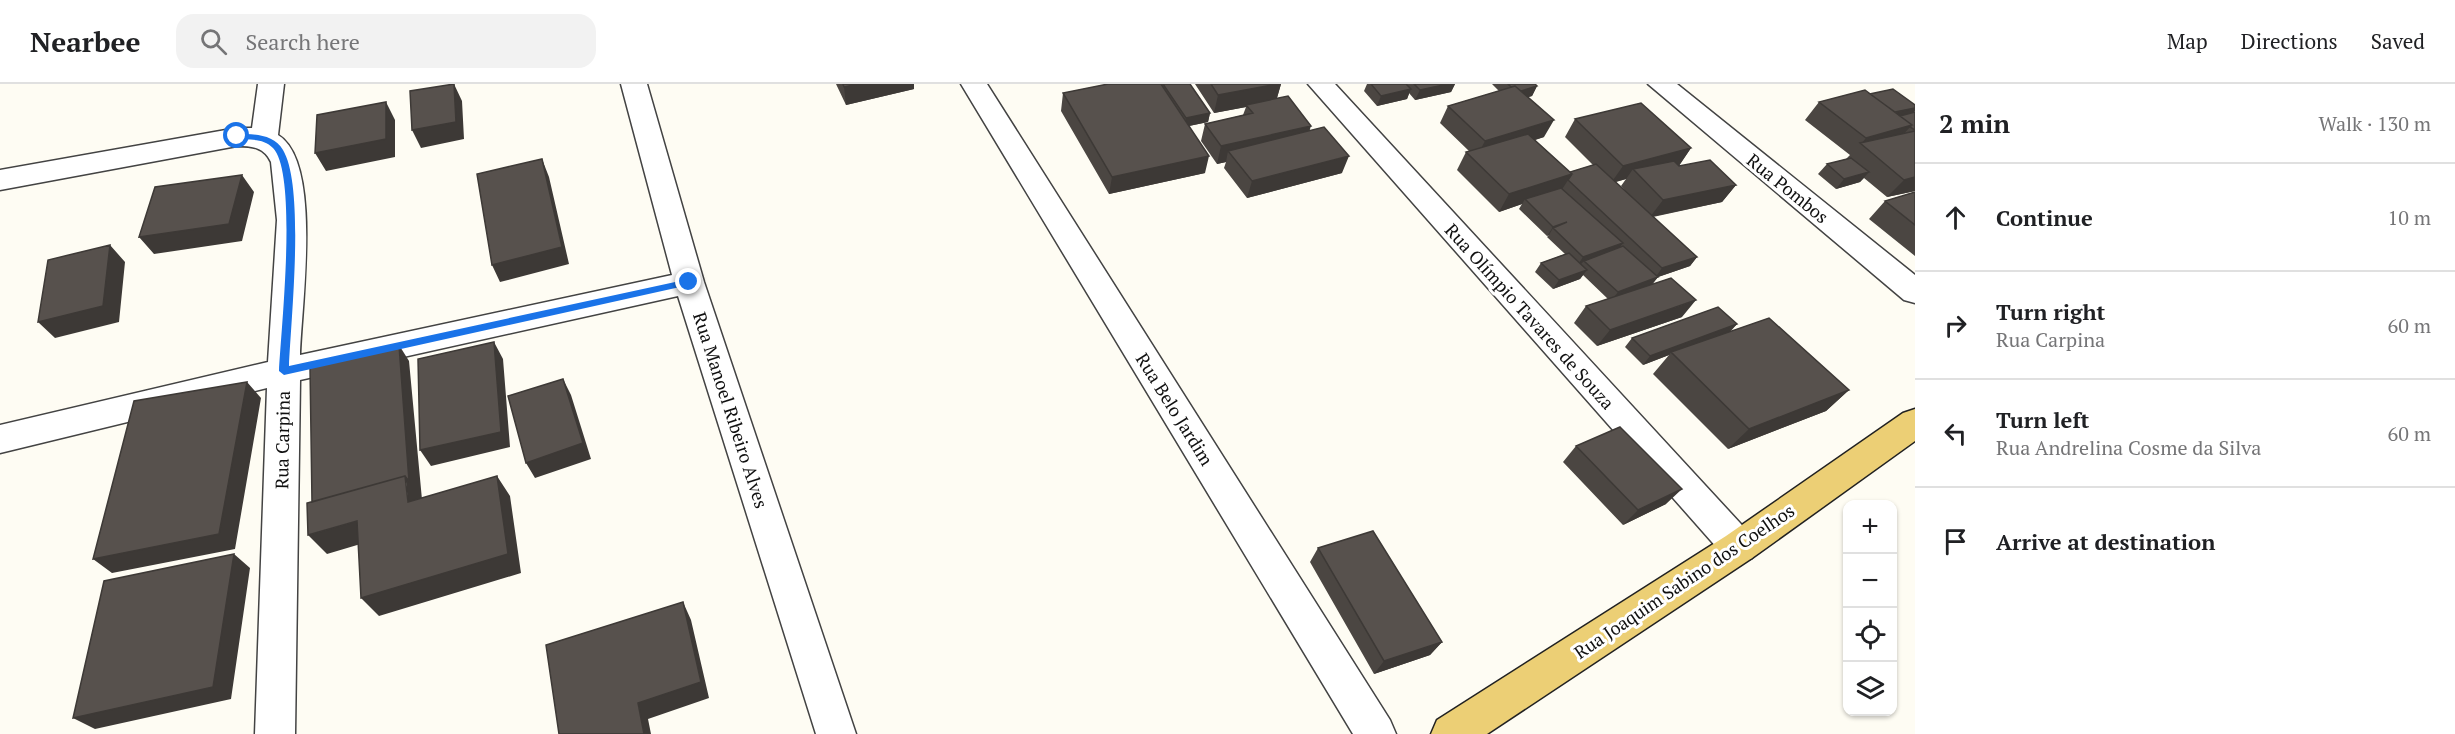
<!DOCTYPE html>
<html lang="en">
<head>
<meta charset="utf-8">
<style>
  :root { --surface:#fff; --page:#f2f2f2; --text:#202124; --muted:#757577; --line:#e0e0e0 }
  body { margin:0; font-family:"PT Serif",serif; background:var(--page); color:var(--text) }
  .controls { position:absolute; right:18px; bottom:18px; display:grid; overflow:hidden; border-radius:12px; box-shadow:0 2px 4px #0004 }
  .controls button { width:54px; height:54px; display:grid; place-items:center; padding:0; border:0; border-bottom:2px solid var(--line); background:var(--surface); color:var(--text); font:30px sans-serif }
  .stop { position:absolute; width:18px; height:18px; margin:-14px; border:4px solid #1a73e8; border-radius:50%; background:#fff }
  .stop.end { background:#1a73e8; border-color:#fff; box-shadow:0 2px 6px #0008 }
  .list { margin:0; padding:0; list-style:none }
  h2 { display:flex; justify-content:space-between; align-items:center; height:78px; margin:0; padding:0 24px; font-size:26px }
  h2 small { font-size:20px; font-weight:400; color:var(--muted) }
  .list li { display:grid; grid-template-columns:39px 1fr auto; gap:18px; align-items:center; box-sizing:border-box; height:108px; padding:0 24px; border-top:2px solid var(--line) }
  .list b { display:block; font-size:22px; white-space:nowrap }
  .list p { margin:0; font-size:20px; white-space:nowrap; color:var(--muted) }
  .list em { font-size:20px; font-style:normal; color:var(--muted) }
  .icon { flex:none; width:33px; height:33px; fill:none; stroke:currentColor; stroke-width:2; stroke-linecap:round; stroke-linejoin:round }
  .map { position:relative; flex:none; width:1915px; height:650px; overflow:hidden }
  header { display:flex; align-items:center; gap:36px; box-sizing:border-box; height:84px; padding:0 30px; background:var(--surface); border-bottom:2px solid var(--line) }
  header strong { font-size:28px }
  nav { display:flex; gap:33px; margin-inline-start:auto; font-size:21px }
  .search { width:420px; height:54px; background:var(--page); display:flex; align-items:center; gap:15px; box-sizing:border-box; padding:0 21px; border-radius:18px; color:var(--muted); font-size:22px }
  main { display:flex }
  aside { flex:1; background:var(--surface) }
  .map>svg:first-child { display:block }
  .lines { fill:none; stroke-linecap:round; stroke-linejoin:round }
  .minor-casing { stroke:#434343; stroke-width:3 }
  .major-casing { stroke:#212121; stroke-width:3 }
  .minor { fill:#fff; fill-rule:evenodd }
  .major { fill:#eccf75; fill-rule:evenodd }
  .wall { fill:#4b4642; fill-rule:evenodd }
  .shaded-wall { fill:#3d3936 }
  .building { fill:#57514d; stroke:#3d3936; stroke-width:1.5 }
  .route { fill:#1a73e8 }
  .labels { text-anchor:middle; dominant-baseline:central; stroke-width:6; stroke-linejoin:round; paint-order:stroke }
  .street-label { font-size:18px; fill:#101010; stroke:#fff }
</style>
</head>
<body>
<header>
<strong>Nearbee</strong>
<div class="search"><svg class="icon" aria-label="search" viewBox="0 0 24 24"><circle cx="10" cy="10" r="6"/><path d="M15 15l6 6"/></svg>Search here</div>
<nav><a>Map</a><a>Directions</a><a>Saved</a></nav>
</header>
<main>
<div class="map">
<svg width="1915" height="650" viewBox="0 0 1915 650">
  <rect width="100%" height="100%" fill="#fefcf3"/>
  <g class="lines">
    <g class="minor-casing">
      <path id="minor" d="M258 0H284L278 51C323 78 301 223 300 271L672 191 621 0H647L704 198 856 650H816L678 212 300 296 295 650H255L267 304 0 369V341L268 278 277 136 271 78C264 63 252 62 237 62L0 106V86L237 44H252Z
        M961 0H987L1390 636 1396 650H1353Z
        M1308 0H1335L1752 452 1757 463 1752 474 1739 479 1726 474Z
        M1648 0H1677L1915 191V219L1904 216Z"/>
    </g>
    <g class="major-casing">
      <path id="major" d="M1915 325V357L1752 474 1487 650H1431L1437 636 1726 452 1903 329Z"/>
    </g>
    <use href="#minor" class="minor"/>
    <use href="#major" class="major"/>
  </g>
  <path class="wall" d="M836 0H914V5L846 21Z
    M1108 0H1190L1210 29 1208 38 1189 42 1205 89 1109 110 1061 27 1063 9Z
    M1195 0H1281L1277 14 1310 46 1342 89 1247 114 1224 84 1226 78 1217 80 1201 57 1205 40 1243 31 1246 23 1214 29Z
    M1367 0H1455L1451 8 1415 16 1409 9 1407 15 1377 22 1364 7Z
    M1492 0H1535L1537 2 1532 12 1528 13 1544 53 1535 56 1570 88 1593 81 1565 53 1575 35 1691 64 1679 81 1736 101 1722 118 1653 133 1697 173 1690 182 1658 193 1652 200 1682 233 1597 262 1574 239 1586 222 1608 215 1583 191 1580 195 1553 205 1535 188 1541 179 1565 170 1547 153 1549 151 1547 152 1519 125 1522 120 1499 128 1457 86 1466 68 1469 67 1440 39 1448 22 1499 7ZM1626 95 1621 102 1626 107 1616 98Z
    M1870 10 1915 21V27L1914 28H1915V107L1887 113 1864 94 1860 98 1836 105 1818 90 1827 80 1846 75 1850 71 1805 36 1819 18Z
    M1915 108V172L1869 135 1885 117Z
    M1737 240 1730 248 1849 306 1826 327 1728 365 1653 290 1669 271 1643 281 1625 263 1632 254Z
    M1576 362 1666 420 1623 441 1563 378Z
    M1318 464 1442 558 1430 571 1374 590 1310 478Z"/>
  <path class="shaded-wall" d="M454 0 462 17 464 55 421 64 412 46Z
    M858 0H914V5L846 21 844 3Z
    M1278 0H1281L1276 17 1246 21V23L1214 29 1218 11Z
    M1448 0H1455L1451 8 1415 16 1420 6Z
    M1537 2 1532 12 1512 18 1517 8Z
    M1411 5 1407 15 1377 22 1381 12Z
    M386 18 395 36V73L326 87 315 69Z
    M1915 24V27L1910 33 1900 35 1894 29Z
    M1210 29 1208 38 1184 43 1186 34Z
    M1554 36 1544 53 1476 74 1485 57Z
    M1912 41 1896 58 1861 60 1866 54Z
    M1311 42 1305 60 1228 67 1226 78 1217 80 1221 62Z
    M1691 64 1679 82 1633 85 1626 95 1611 99 1623 82Z
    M1209 72 1205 89 1109 110 1112 93Z
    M1349 72 1342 89 1247 114 1252 97Z
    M542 75 549 93 569 180 500 198 492 181Z
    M1869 88 1860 98 1836 105 1844 95Z
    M1572 90 1561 107 1525 115 1522 120 1499 128 1509 110Z
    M242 91 254 108 242 157 154 170 139 153Z
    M1915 93V107L1887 113 1904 96Z
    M1736 101 1722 118 1650 133 1663 116Z
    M1567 138 1553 144 1549 151 1547 152 1553 143Z
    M1623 159 1616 168 1584 177 1581 180 1577 182 1583 173Z
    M110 161 125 178 119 238 55 254 38 238Z
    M1697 173 1690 182 1658 193 1651 202 1611 217 1618 208 1655 194 1662 184Z
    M1587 186 1580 195 1553 205 1559 196Z
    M1696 216 1682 233 1597 262 1610 246Z
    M1737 240 1728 249 1671 268 1669 271 1643 281 1650 272Z
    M494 258 503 275 510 363 431 382 420 366Z
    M399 261 409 277 424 437 408 418 406 398Z
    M563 295 571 311 591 375 535 394 526 379Z
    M247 298 261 314 235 465 112 489 93 475Z
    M1849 306 1826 327 1728 365 1749 345Z
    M497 392 510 412 521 489 379 532 361 514Z
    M1682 405 1666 420 1623 441 1638 426Z
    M357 437 374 456 327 470 308 451Z
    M234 470 250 484 231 615 95 645 73 634Z
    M683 518 691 536 709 614 648 635 651 650H644L638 619Z
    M1442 558 1430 571 1374 590 1384 577Z"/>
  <path class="building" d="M454 0 456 38 412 46 410 7Z
    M843 0H858L844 3Z
    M1108 0H1161L1209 72 1112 93 1063 9Z
    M1163 0H1190L1210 29 1186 34Z
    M1211 0H1278L1218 11Z
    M1371 0H1406L1411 5 1381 12Z
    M1414 0H1448L1420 6Z
    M1508 0H1535L1537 2 1521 7 1515 2 1511 3Z
    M1515 2 1554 36 1485 57 1448 22Z
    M1893 5 1915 21V24L1895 28 1870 10Z
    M1865 6 1912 41 1866 54 1819 18Z
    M1288 12 1311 42 1221 62 1205 40 1253 29 1246 21Z
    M386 18V55L315 69 317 31Z
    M1641 19 1691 64 1623 82 1575 35Z
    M1915 28V46L1910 43 1912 41 1900 32Z
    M1324 43 1349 72 1252 97 1228 67Z
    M1915 47V93L1904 96 1860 59Z
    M1528 50 1572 90 1509 110 1466 68Z
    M1851 74 1869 88 1844 95 1827 80Z
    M542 75 562 163 492 181 477 90Z
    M1710 76 1736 101 1663 116 1633 85 1674 77 1679 82Z
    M1596 80 1697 173 1662 184 1568 96 1572 90 1570 88Z
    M242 91 229 140 139 153 155 103Z
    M1561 104 1623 159 1583 173 1553 144 1567 138 1553 143 1525 115Z
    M1915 108V141L1885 117Z
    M110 161 103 222 38 238 48 176Z
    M1623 162 1658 193 1618 208 1584 177Z
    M1569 169 1587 186 1559 196 1541 179Z
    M1671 194 1696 216 1610 246 1586 222Z
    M1718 223 1737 240 1650 272 1632 254Z
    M1769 234 1849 306 1749 345 1671 268Z
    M494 258 501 348 420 366 418 275Z
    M399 261 409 397 405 392 312 418 310 283Z
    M563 295 583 359 526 379 508 312Z
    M247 298 219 450 93 475 134 317Z
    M1620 343 1682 405 1638 426 1576 362Z
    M405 392 408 418 497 392 508 470 361 514 357 437 308 451 307 419Z
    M1373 447 1442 558 1384 577 1318 464Z
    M234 470 213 603 73 634 104 497Z
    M683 518 701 598 638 619 644 650H559L546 561Z"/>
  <path class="route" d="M237 50C253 50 274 50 283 66 305 103 291 234 289 282L689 195 694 198 689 201 284 291 279 287C281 246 298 90 273 64 263 53 248 57 235 54Z"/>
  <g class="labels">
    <g class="street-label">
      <text transform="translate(1788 104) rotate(39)">Rua Pombos</text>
      <text transform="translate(1530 232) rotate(48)">Rua Olímpio Tavares de Souza</text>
      <text transform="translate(1175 325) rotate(58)">Rua Belo Jardim</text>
      <text transform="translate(731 326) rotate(72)">Rua Manoel Ribeiro Alves</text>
      <text transform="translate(282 356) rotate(-89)">Rua Carpina</text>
      <text transform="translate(1684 497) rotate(-34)">Rua Joaquim Sabino dos Coelhos</text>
    </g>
  </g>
</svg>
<div class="controls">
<button>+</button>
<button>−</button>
<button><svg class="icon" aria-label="locate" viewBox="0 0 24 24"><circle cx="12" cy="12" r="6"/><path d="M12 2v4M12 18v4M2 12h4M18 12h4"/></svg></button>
<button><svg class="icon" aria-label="layers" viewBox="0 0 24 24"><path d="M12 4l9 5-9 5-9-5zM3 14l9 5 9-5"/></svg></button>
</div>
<div class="stop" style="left:237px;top:52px"></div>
<div class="stop end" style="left:689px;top:198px"></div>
</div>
<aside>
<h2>2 min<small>Walk · 130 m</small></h2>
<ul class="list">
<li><svg class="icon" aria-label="ahead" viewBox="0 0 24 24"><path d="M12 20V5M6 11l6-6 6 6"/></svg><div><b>Continue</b></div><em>10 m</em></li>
<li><svg class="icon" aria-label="right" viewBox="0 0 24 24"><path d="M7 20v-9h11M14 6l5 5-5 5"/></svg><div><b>Turn right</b><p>Rua Carpina</p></div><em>60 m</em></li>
<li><svg class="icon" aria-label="left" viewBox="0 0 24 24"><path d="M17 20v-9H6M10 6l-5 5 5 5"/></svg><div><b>Turn left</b><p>Rua Andrelina Cosme da Silva</p></div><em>60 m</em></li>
<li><svg class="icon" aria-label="arrive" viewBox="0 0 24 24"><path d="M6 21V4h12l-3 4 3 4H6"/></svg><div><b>Arrive at destination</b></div></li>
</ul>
</aside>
</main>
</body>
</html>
